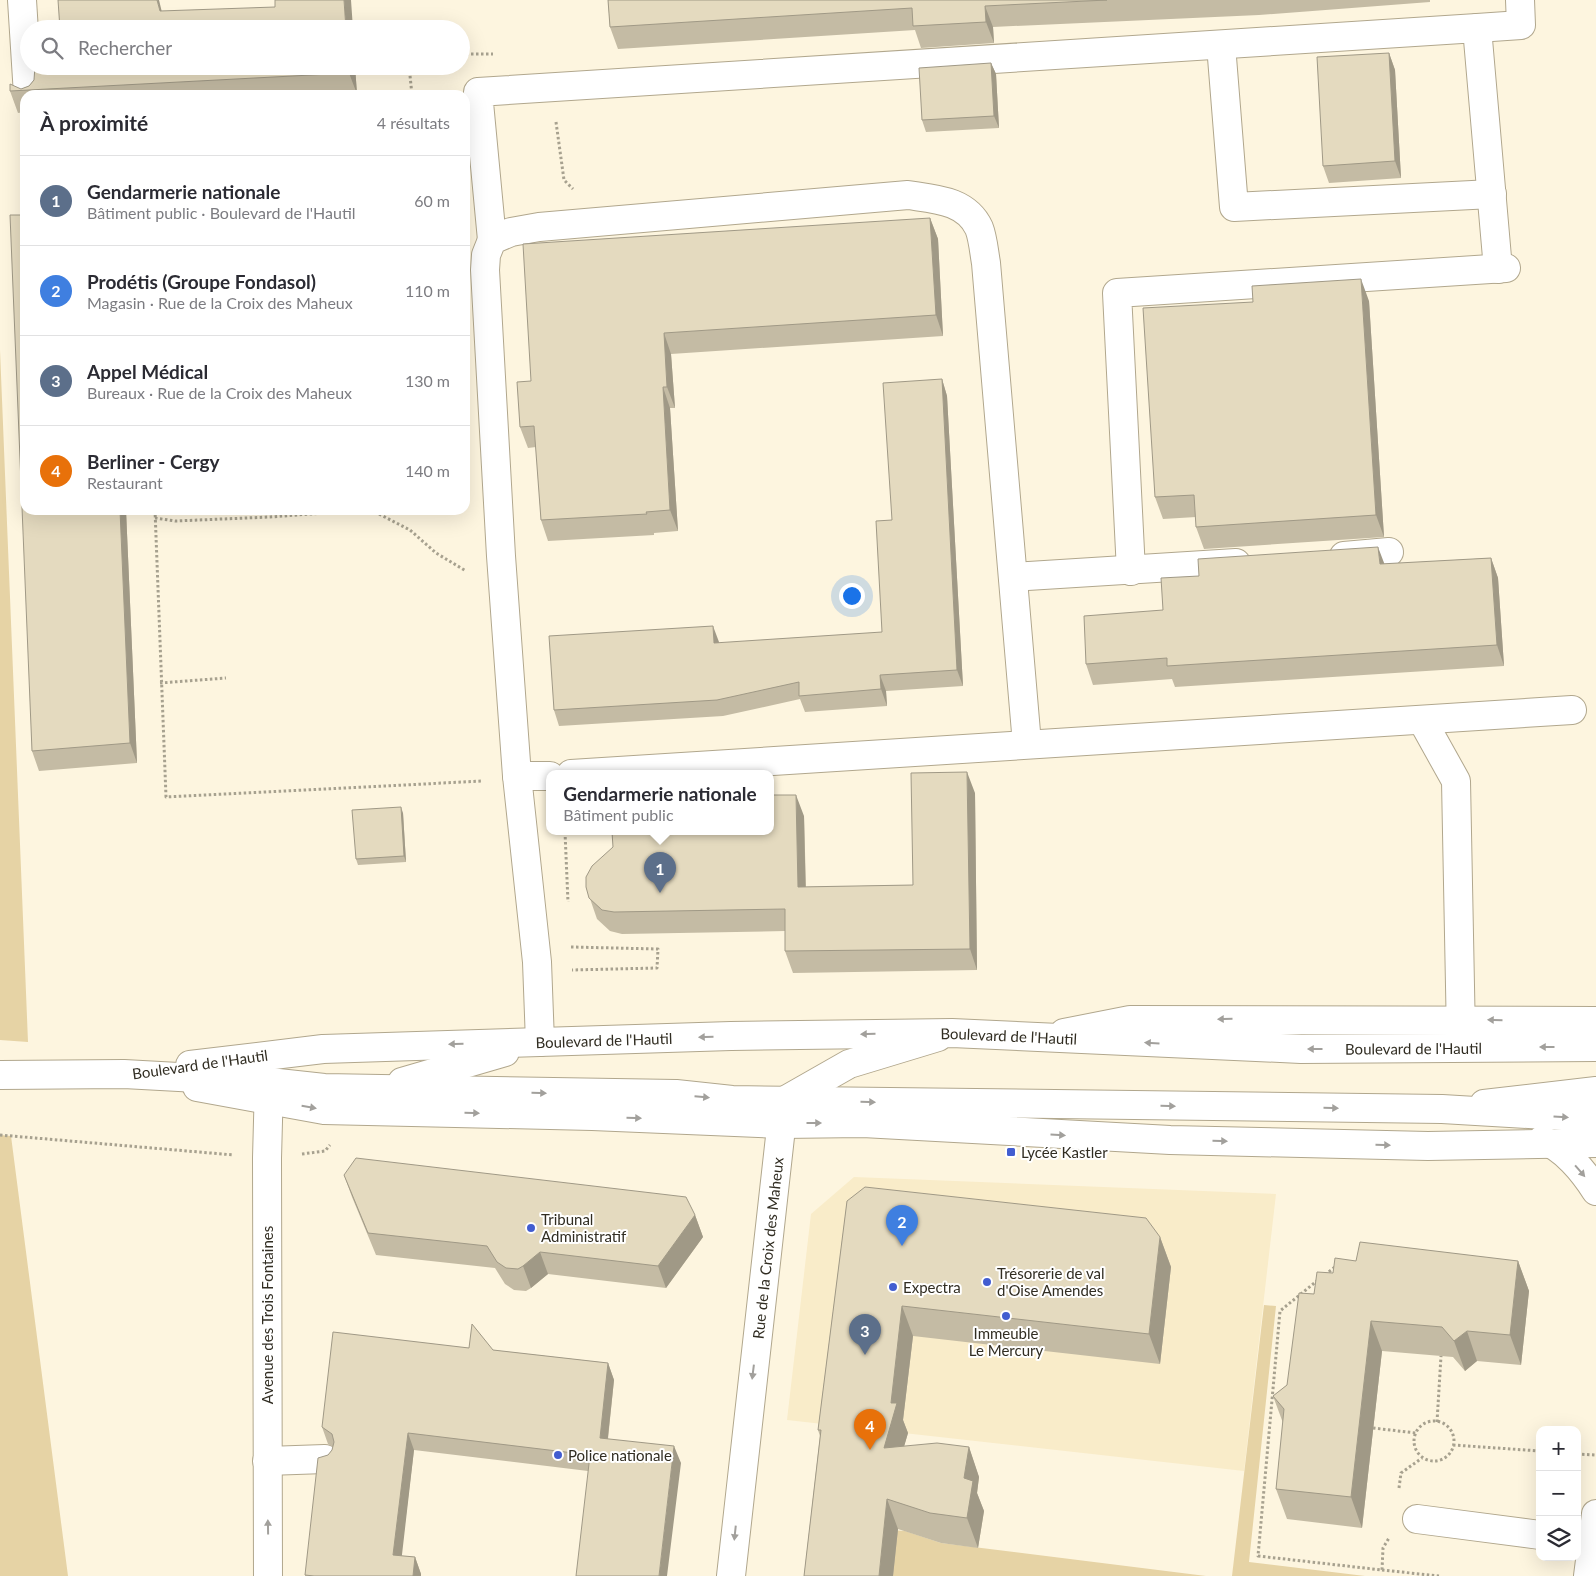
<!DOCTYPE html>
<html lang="fr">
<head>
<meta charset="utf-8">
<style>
  :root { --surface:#fff; --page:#f2f2f3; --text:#2b2b33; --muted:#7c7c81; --line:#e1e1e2; --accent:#1a73e8 }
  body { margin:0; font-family:Lato,sans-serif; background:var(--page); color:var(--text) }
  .controls { position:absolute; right:15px; bottom:15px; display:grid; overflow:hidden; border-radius:10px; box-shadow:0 5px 20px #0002 }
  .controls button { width:45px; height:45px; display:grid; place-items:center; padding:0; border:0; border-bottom:1px solid var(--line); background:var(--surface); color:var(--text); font:25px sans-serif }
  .you { position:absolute; left:851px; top:595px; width:18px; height:18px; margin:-12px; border:4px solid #fff; border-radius:50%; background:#1a73e8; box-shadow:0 0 0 8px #1a73e833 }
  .badge { display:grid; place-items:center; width:32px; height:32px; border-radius:50%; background:var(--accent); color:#fff; font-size:16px; font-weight:700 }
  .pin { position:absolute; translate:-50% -41px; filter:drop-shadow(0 1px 2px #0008) }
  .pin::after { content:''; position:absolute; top:26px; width:18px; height:15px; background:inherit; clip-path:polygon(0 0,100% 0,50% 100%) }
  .popup { position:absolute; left:546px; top:770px; width:228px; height:65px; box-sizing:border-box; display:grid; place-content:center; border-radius:10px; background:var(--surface); filter:drop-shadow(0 1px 4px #0005); font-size:16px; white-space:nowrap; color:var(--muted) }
  .popup b { font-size:19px; color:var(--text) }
  .popup::after { content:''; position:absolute; left:50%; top:100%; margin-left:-10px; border:10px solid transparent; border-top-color:var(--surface) }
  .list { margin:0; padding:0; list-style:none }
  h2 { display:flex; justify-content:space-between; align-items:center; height:65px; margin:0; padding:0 20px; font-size:21px }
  h2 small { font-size:16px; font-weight:400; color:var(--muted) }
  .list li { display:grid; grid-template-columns:32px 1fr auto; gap:15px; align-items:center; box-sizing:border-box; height:90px; padding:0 20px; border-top:1px solid var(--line) }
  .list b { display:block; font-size:19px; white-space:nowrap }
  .list p { margin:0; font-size:16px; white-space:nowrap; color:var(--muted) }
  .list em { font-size:16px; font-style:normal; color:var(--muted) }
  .icon { flex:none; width:28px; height:28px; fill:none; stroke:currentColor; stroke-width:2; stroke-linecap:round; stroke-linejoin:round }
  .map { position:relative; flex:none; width:1596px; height:1576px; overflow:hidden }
  .search { position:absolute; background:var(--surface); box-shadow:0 5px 20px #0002; left:20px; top:20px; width:450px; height:55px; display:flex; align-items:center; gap:12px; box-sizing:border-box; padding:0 18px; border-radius:28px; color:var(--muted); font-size:19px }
  .panel { position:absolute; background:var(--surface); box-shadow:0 5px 20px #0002; left:20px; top:90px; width:450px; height:425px; border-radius:15px }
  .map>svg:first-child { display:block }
  .built { fill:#f9ecc9 }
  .green { fill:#e6d3a5 }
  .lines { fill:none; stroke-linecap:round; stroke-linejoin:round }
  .minor-casing { stroke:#b1a78d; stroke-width:30 }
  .major-casing { stroke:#b1a78d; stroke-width:30 }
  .path { stroke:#a7a18f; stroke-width:3; stroke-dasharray:2.5 2.5; stroke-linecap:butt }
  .minor { stroke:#fff; stroke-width:28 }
  .major { stroke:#fff; stroke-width:28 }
  .wall { fill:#c4bba4 }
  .shaded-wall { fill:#a09986 }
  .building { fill:#e4dabf; stroke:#a09986 }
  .oneway { fill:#a2a09c }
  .poi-dot { fill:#425dd0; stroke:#fff; stroke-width:2 }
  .labels { text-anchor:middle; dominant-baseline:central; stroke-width:4; stroke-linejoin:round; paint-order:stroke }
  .street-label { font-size:15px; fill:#312d22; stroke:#fff }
  .poi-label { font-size:15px; fill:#312d22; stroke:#fff; text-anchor:start }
</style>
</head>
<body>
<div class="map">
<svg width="1596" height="1576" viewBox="0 0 1596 1576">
  <rect width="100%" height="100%" fill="#fdf5df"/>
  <path class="built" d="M854 1177 1276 1194 1244 1471 787 1420 811 1214Z"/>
  <path class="green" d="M0 350 28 1042 0 1040Z
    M0 1135 11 1136 68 1576H0Z
    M1264 1305 1276 1306 1249 1562 1365 1576H1232Z
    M890 1530 905 1531 941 1543 1206 1576H885Z"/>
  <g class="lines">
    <g class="minor-casing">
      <g id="minor">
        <path d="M22 0 28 95"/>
        <path d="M1477 28 1521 25 1520 0"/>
        <path d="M1221 45 1234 207 1492 194"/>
        <path d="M492 240 478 92 1477 28 1498 269"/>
        <path d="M1344 556 1389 552"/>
        <path d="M1131 571 1117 293 1506 268"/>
        <path d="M1013 577 1236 563"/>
        <path d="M1422 720 1456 781 1461 1037"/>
        <path d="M571 774 1572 710"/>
        <path d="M517 776H550"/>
        <path d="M1064 1033 1130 1020 1596 1021"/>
        <path d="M540 1042 537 962 517 776 501 556 485 270 486 255 492 240 511 232 539 227 908 195C934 199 966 200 979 228 983 238 984 252 986 263L1027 744"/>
        <path d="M197 1087 324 1110 592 1116 782 1124 863 1123 1170 1140 1428 1146 1596 1143"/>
        <path d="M1484 1104 1596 1091"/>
        <path d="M1542 1140C1564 1147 1584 1172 1596 1191"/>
        <path d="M267 1461 325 1459"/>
        <path d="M1417 1519 1540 1535"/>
        <path d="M268 1576 267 1158 269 1084"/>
        <path id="s1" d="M731 1576 784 1101 849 1064 938 1037"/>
        <path d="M1588 1576 1596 1514"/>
      </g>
    </g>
    <g class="major-casing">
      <g id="major">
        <path id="s2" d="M190 1065 323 1049 731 1036 952 1033 1301 1049 1596 1047"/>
        <path d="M0 1075 124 1074 269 1082 324 1088 676 1094 732 1100 1442 1109 1596 1118"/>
        <path d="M402 1082 505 1052"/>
      </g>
    </g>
    <path class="path" d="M461 54H493
      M409 66 412 95
      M556 122 564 180 573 189
      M155 510 166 797 483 781
      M155 518 175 521 270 517 351 511 377 513 410 530 436 553 466 571
      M160 683 226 678
      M565 832 568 902
      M571 947 658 949 657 968 572 970
      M0 1135 234 1155
      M302 1154 325 1151 330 1145
      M1325 1275 1336 1266
      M1318 1280 1280 1311 1258 1556 1382 1570 1383 1548 1389 1538
      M1414 1441a20 20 0 1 1 40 0a20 20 0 1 1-40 0Z
      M1437 1422 1441 1356
      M1373 1428 1416 1433
      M1453 1445 1540 1451
      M1577 1454 1596 1455
      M1399 1488 1401 1473 1422 1458
      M1382 1570 1439 1576"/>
    <use href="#minor" class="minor"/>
    <use href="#major" class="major"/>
  </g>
  <path class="wall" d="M608 0H1430V2L1259 15 993 27 994 43 921 48 915 30 618 49 610 27Z
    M1389 53 1395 70 1401 178 1329 183 1323 166Z
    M991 63 996 74 999 128 926 132 922 120Z
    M355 66 357 94 25 95V112L18 113 10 91 21 89 29 86 34 80Z
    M930 218 938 239 943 336 671 354 675 408H670L678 531 654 533V535L548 541 541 520 536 447 528 448 520 427 531 381Z
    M1369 301 1384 537 1204 549 1196 527V517L1163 519 1155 497Z
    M942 379 947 396 963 686 886 691 887 706 805 712 800 699 723 716 559 726 554 710 882 632 892 520Z
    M25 510H126L137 763 39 771 32 751Z
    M1491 558 1498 578 1504 666 1175 687 1172 679 1093 685 1086 664 1163 610 1385 564Z
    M975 793 977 970 793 973 785 951V931L622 934 610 931 597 919 586 887 804 816 806 887 913 885Z
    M403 813 406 862 358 865 356 859Z
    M344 1175 695 1215 703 1237 666 1288 548 1274 531 1288 526 1291 514 1290 505 1284 495 1268 376 1255 352 1197Z
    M847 1201 1160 1237 1171 1267 1160 1364 913 1336 903 1420 908 1433 904 1446 969 1447 979 1477 977 1493 984 1511 978 1548 941 1543 898 1529 893 1576H804L820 1436 818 1430Z
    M1356 1261H1518L1529 1291 1521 1365 1477 1361 1465 1371 1453 1357 1382 1351 1362 1528 1287 1519 1276 1489 1283 1423 1273 1396 1287 1385 1314 1294 1333 1273Z
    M493 1350 608 1363 614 1380 608 1439 681 1463 588 1471 414 1450 401 1556 415 1557 421 1574V1576H305L328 1455 332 1450 333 1447 328 1444 322 1427Z"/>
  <path class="shaded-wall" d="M157 0H159L166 29 160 11Z
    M344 0H351L353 29H346Z
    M985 6 993 27 994 43 986 22Z
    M1389 53 1395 70 1401 178 1395 161Z
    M991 63 996 74 999 128 994 116Z
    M349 66H355L357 94 349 73Z
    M930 218 938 239 943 336 936 315Z
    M1361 279 1369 301 1384 537 1376 515Z
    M664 333 671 354 675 408 667 387Z
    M942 379 947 396 963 686 957 670Z
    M663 387 670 408 678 531 670 510Z
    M120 510H126L137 763 130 743Z
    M1378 547 1386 568 1380 564Z
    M1491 558 1498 578 1504 666 1497 645Z
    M713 626 719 642 720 659 714 643Z
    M880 675 886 691 887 706 881 689Z
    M967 772 975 793 977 970 970 949Z
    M796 795 804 816 806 908 798 887Z
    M401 807 403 813 406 862 404 856Z
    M695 1215 703 1237 666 1288 658 1266Z
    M1160 1237 1171 1267 1160 1364 1149 1334Z
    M540 1252 548 1274 531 1288 523 1266Z
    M1518 1261 1529 1291 1521 1365 1510 1335Z
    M902 1306 913 1336 903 1420 908 1433 895 1478 884 1448 891 1403Z
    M1371 1321 1382 1351 1362 1528 1351 1497Z
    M1467 1331 1477 1361 1465 1371 1454 1341Z
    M608 1363 614 1380 606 1455 600 1438Z
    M408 1433 414 1450 400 1572 393 1555Z
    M674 1446 681 1463 667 1576H659Z
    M969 1447 979 1477 977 1493 984 1511 978 1548 967 1518 964 1478Z
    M887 1499 898 1529 893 1576H879Z
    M415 1557 421 1574V1576H413Z"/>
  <path class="building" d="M58 0H157L160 11 275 7V0H344L346 29H60Z
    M608 0H1107L985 6 986 22 913 26 912 8 610 27Z
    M1389 53 1395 161 1323 166 1317 57Z
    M991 63 994 116 922 120 919 68Z
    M35 66H349V73L10 91V84L21 89 29 86 34 80Z
    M10 215H25V510H120L130 743 32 751Z
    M930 218 936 315 664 333 667 387H663L670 510 646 512 647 514 541 520 534 426 520 427 517 382 531 381 523 244Z
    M1361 279 1376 515 1196 527 1194 495 1155 497 1143 308 1253 302 1252 286Z
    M942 379 957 670 880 675 881 689 799 696V682L717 700 554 710 549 636 713 626 714 643 882 632 876 521 892 520 883 383Z
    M1378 547 1380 564 1491 558 1497 645 1167 666V658L1086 664 1084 616 1163 610 1161 578 1199 576 1198 559Z
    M967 772 970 949 785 951V909L614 912 602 910 589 898 586 887V877L592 866 613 847 612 832H770V795H796L798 887 913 885 911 773Z
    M401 807 404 856 356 859 352 810Z
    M356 1158 686 1197 695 1215 658 1266 540 1252 523 1266 518 1269 506 1268 497 1262 487 1246 368 1233 344 1175Z
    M865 1187 1146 1218 1160 1237 1149 1334 902 1306 891 1403H897L884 1448 937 1443 969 1447 964 1478 973 1481 967 1518 930 1513 887 1499 879 1576H804L821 1430H818L847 1201Z
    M1360 1242 1518 1261 1510 1335 1467 1331 1454 1341 1442 1327 1371 1321 1351 1497 1276 1489 1284 1409 1273 1396 1287 1385 1299 1293 1314 1294 1317 1272 1333 1273 1335 1258 1356 1261Z
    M472 1324 493 1350 608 1363 600 1438 674 1446 659 1576H576L590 1455 408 1433 393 1555 415 1557 413 1576H314L305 1575 318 1458 328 1455 332 1450 334 1442 332 1434 322 1427 333 1332 469 1348Z"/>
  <defs><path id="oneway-solid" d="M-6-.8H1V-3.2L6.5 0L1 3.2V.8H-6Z" transform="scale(1.25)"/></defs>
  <g class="oneway">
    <use href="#oneway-solid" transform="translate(1225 1019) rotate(179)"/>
    <use href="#oneway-solid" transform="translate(1495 1020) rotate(-179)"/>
    <use href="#oneway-solid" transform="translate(868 1034) rotate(179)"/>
    <use href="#oneway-solid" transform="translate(706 1037) rotate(178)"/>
    <use href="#oneway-solid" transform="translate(1152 1043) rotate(-177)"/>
    <use href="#oneway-solid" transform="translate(456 1044) rotate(178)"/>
    <use href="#oneway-solid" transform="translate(1547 1047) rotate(180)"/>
    <use href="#oneway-solid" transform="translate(1315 1049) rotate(180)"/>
    <use href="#oneway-solid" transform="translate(539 1093) rotate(1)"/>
    <use href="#oneway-solid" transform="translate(702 1097) rotate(5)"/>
    <use href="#oneway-solid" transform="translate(868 1102) rotate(1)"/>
    <use href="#oneway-solid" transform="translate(1168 1106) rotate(1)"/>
    <use href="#oneway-solid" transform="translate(309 1107) rotate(10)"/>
    <use href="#oneway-solid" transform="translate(1331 1108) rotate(1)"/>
    <use href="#oneway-solid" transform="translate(472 1113) rotate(2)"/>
    <use href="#oneway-solid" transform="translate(1561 1117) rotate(4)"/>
    <use href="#oneway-solid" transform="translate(634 1118) rotate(2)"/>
    <use href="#oneway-solid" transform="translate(814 1123)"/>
    <use href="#oneway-solid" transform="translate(1058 1135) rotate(3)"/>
    <use href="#oneway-solid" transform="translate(1220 1141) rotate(1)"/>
    <use href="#oneway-solid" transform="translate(1383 1145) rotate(1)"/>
    <use href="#oneway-solid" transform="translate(1580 1171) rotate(49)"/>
    <use href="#oneway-solid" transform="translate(753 1372) rotate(97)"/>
    <use href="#oneway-solid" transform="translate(268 1527) rotate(-91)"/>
    <use href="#oneway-solid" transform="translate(735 1533) rotate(96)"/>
  </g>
  <g class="poi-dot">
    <rect x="1006" y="1147" width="10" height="10" rx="2.5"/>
    <circle cx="531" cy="1228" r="5"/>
    <circle cx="987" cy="1282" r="5"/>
    <circle cx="893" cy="1287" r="5"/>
    <circle cx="1006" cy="1316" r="5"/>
    <circle cx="558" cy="1455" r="5"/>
  </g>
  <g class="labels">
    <g class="street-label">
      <text stroke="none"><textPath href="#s2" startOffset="820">Boulevard de l'Hautil</textPath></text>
      <text stroke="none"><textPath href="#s2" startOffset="415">Boulevard de l'Hautil</textPath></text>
      <text stroke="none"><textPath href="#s2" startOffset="1225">Boulevard de l'Hautil</textPath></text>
      <text transform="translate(200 1064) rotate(-8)">Boulevard de l'Hautil</text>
      <text stroke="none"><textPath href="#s1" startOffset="330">Rue de la Croix des Maheux</textPath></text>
      <text transform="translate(267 1315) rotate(-90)">Avenue des Trois Fontaines</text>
    </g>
    <g class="poi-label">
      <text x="1021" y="1152">Lycée Kastler</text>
      <text x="541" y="1219">Tribunal<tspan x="541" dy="17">Administratif</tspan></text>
      <text x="997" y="1273">Trésorerie de val<tspan x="997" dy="17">d'Oise Amendes</tspan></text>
      <text x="903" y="1287">Expectra</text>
      <text x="1006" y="1333" text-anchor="middle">Immeuble<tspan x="1006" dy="17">Le Mercury</tspan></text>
      <text x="568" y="1455">Police nationale</text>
    </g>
  </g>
</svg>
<div class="controls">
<button>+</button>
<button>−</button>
<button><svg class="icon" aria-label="layers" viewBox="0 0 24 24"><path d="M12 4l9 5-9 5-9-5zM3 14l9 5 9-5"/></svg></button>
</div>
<div class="you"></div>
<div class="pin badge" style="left:660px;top:893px;background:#5c6f8a">1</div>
<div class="popup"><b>Gendarmerie nationale</b>Bâtiment public</div>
<div class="pin badge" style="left:902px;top:1246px;background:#3f7fe0">2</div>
<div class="pin badge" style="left:865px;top:1355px;background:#5c6f8a">3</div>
<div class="pin badge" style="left:870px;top:1450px;background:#e8710a">4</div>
<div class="search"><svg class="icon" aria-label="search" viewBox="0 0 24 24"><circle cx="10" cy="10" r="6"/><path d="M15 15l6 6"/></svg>Rechercher</div>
<section class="panel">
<h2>À proximité<small>4 résultats</small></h2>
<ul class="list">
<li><span class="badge" style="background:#5c6f8a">1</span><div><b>Gendarmerie nationale</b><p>Bâtiment public · Boulevard de l'Hautil</p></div><em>60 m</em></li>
<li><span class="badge" style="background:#3f7fe0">2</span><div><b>Prodétis (Groupe Fondasol)</b><p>Magasin · Rue de la Croix des Maheux</p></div><em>110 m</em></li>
<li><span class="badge" style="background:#5c6f8a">3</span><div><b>Appel Médical</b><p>Bureaux · Rue de la Croix des Maheux</p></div><em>130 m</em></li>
<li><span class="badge" style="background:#e8710a">4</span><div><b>Berliner - Cergy</b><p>Restaurant</p></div><em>140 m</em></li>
</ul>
</section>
</div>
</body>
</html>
